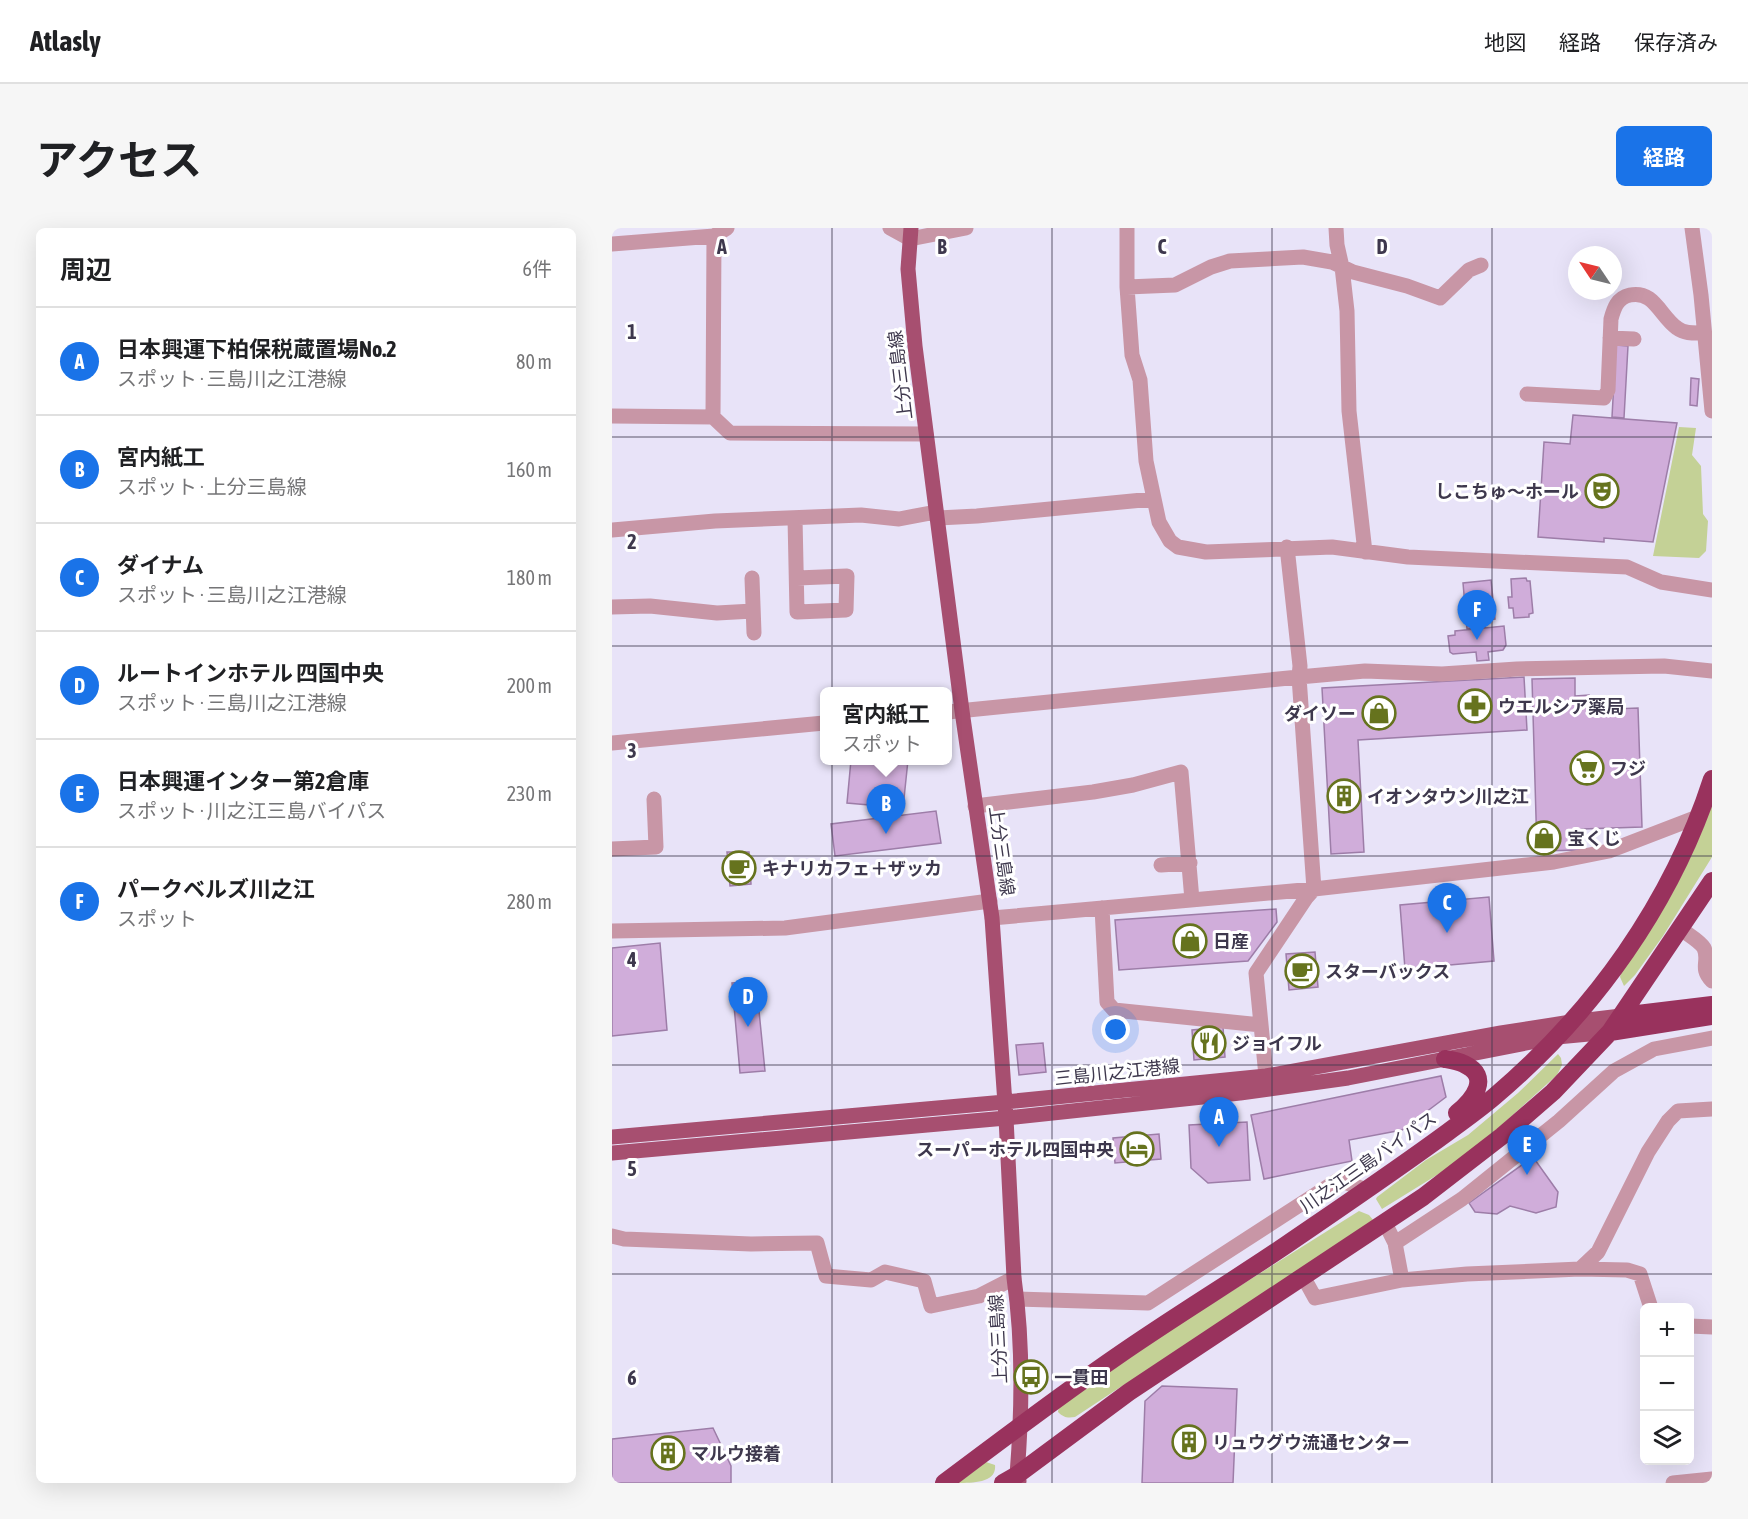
<!DOCTYPE html>
<html lang="ja">
<head>
<meta charset="utf-8">
<style>
  :root { --surface:#fff; --page:#f6f6f6; --text:#202124; --muted:#757577; --line:#e0e0e0; --accent:#1a73e8 }
  body { margin:0; font-family:"Asap Condensed","Noto Sans JP",sans-serif; background:var(--page); color:var(--text) }
  .controls { position:absolute; right:18px; bottom:18px; display:grid; overflow:hidden; border-radius:9px; box-shadow:0 6px 24px #0002 }
  .controls button { width:54px; height:54px; display:grid; place-items:center; padding:0; border:0; border-bottom:2px solid var(--line); background:var(--surface); color:var(--text); font:30px sans-serif }
  .compass { position:absolute; left:956px; top:18px; width:54px; height:54px; border-radius:50%; background:var(--surface); box-shadow:0 6px 24px #0002; rotate:305deg }
  .you { position:absolute; left:504px; top:802px; width:21px; height:21px; margin:-15px; border:4px solid #fff; border-radius:50%; background:#1a73e8; box-shadow:0 0 0 9px #1a73e833 }
  .badge { display:grid; place-items:center; width:39px; height:39px; border-radius:50%; background:var(--accent); color:#fff; font-size:20px; font-weight:700 }
  .pin { position:absolute; translate:-50% -50px; filter:drop-shadow(0 2px 3px #0008) }
  .pin::after { content:''; position:absolute; top:32px; width:21px; height:18px; background:inherit; clip-path:polygon(0 0,100% 0,50% 100%) }
  .popup { position:absolute; left:208px; top:459px; width:132px; height:78px; box-sizing:border-box; display:grid; place-content:center; border-radius:9px; background:var(--surface); filter:drop-shadow(0 2px 4px #0005); font-size:20px; white-space:nowrap; color:var(--muted) }
  .popup b { font-size:22px; color:var(--text) }
  .popup::after { content:''; position:absolute; left:50%; top:100%; margin-left:-12px; border:12px solid transparent; border-top-color:var(--surface) }
  .list { margin:0; padding:0; list-style:none }
  h2 { display:flex; justify-content:space-between; align-items:center; height:78px; margin:0; padding:0 24px; font-size:26px }
  h2 small { font-size:20px; font-weight:400; color:var(--muted) }
  .list li { display:grid; grid-template-columns:39px 1fr auto; gap:18px; align-items:center; box-sizing:border-box; height:108px; padding:0 24px; border-top:2px solid var(--line) }
  .list b { display:block; font-size:22px; white-space:nowrap }
  .list p { margin:0; font-size:20px; white-space:nowrap; color:var(--muted) }
  .list em { font-size:20px; font-style:normal; color:var(--muted) }
  .icon { flex:none; width:33px; height:33px; fill:none; stroke:currentColor; stroke-width:2; stroke-linecap:round; stroke-linejoin:round }
  .map { position:relative; flex:none; width:1100px; height:1255px; overflow:hidden; border-radius:9px }
  header { display:flex; align-items:center; gap:36px; box-sizing:border-box; height:84px; padding:0 30px; background:var(--surface); border-bottom:2px solid var(--line) }
  header strong { font-size:28px }
  nav { display:flex; gap:33px; margin-inline-start:auto; font-size:21px }
  .intro { display:flex; align-items:center; justify-content:space-between; box-sizing:border-box; height:144px; padding:0 36px }
  h1 { margin:0; font-size:42px }
  .button { padding:15px 27px; border-radius:9px; background:var(--accent); color:#fff; font-size:21px; font-weight:700 }
  main { display:flex; gap:36px; padding:0 36px }
  aside { flex:1; background:var(--surface); border-radius:9px; box-shadow:0 6px 24px #0002 }
  .map>svg:first-child { display:block }
  .green { fill:#c4d196 }
  .building { fill:#d0adda; stroke:#9d7da8; stroke-width:1.5 }
  .lines { fill:none; stroke-linecap:round; stroke-linejoin:round }
  .minor { stroke:#c896a6; stroke-width:15 }
  .major { stroke:#a74f70; stroke-width:15 }
  .highway { stroke:#99325d; stroke-width:18 }
  .grid { fill:none; stroke:#3e384d; stroke-width:1.5; stroke-opacity:0.55 }
  .labels { text-anchor:middle; dominant-baseline:central; stroke-width:6; stroke-linejoin:round; paint-order:stroke }
  .street-label { font-size:18px; fill:#3e384d; stroke:#fff }
  .poi-label { font-size:18px; font-weight:bold; fill:#3e384d; stroke:#fff; text-anchor:start }
  .grid-label { font-size:20px; text-anchor:middle; font-weight:bold; fill:#3e384d; stroke:#fff; stroke-width:6; stroke-linejoin:round; paint-order:stroke }
</style>
</head>
<body>
<header>
<strong>Atlasly</strong>
<nav><a>地図</a><a>経路</a><a>保存済み</a></nav>
</header>
<div class="intro"><h1>アクセス</h1><a class="button">経路</a></div>
<main>
<aside>
<h2>周辺<small>6件</small></h2>
<ul class="list">
<li><span class="badge">A</span><div><b>日本興運下柏保税蔵置場No.2</b><p>スポット · 三島川之江港線</p></div><em>80 m</em></li>
<li><span class="badge">B</span><div><b>宮内紙工</b><p>スポット · 上分三島線</p></div><em>160 m</em></li>
<li><span class="badge">C</span><div><b>ダイナム</b><p>スポット · 三島川之江港線</p></div><em>180 m</em></li>
<li><span class="badge">D</span><div><b>ルートインホテル 四国中央</b><p>スポット · 三島川之江港線</p></div><em>200 m</em></li>
<li><span class="badge">E</span><div><b>日本興運インター第2倉庫</b><p>スポット · 川之江三島バイパス</p></div><em>230 m</em></li>
<li><span class="badge">F</span><div><b>パークベルズ川之江</b><p>スポット</p></div><em>280 m</em></li>
</ul>
</aside>
<div class="map">
<svg width="1100" height="1255" viewBox="0 0 1100 1255">
  <rect width="100%" height="100%" fill="#e8e3f8"/>
  <path class="green" d="M1067 199 1084 200 1080 227 1089 238 1091 286 1096 293 1094 323 1087 330 1041 328Z
    M1100 577V629L1051 708 1023 747 1012 758 1008 749 1009 745C1047 693 1078 638 1100 577Z
    M946 826 949 830 950 837 945 847 872 913 833 942 770 981 764 971 765 969 814 932 856 907 906 865Z
    M747 983 757 987 762 993 563 1127 510 1158 463 1189C456 1190 452 1190 446 1184L447 1178 569 1095Z
    M374 1234 383 1237C385 1255 361 1255 346 1255Z"/>
  <path class="building" d="M1004 117 1016 118 1012 190 1000 189Z
    M1079 150 1087 151 1085 178 1078 177Z
    M961 187 1065 195 1041 314 992 310V314L926 309 932 214 958 216Z
    M914 350 915 353H918L921 385 917 386V389L902 390 901 380H897L896 369H900L899 351Z
    M879 352 883 391 873 392V399L855 401 851 355Z
    M892 398 894 417 891 422 876 424 877 432 865 433 864 424 841 426 838 424 836 408 843 407V403Z
    M912 449 915 502 746 512 752 624 719 626 710 460Z
    M963 450V468L977 467V482L1026 480 1030 599 970 601 971 622 925 623 920 451Z
    M239 532H296L291 580 235 575Z
    M324 583 329 615 223 628 219 596Z
    M115 624H137L139 656 118 658Z
    M877 669 882 733 793 741 788 677Z
    M664 681 665 694 636 733 507 742 503 692Z
    M48 715 55 802 0 808V720Z
    M703 724 706 759 677 762 674 726Z
    M144 753 153 843 128 845 120 755Z
    M611 799 613 829 582 832 580 802Z
    M431 815 434 844 407 847 404 817Z
    M829 848 834 869 790 902 737 912 740 933 652 951 639 887Z
    M635 894 638 952 596 955 579 940 577 897Z
    M547 906 549 931 503 935 501 910Z
    M921 929 946 964 944 979 924 985 898 978 885 986 863 984 857 975Z
    M550 1158 625 1161 621 1255H530L533 1173Z
    M101 1200 119 1238V1255H0V1211Z"/>
  <g class="lines">
    <path class="minor" d="M278 0 298 11 354 0
      M515 0V59L520 127 528 152 534 233 547 294 558 313 566 319 594 324 720 319 796 329 1015 339 1049 354 1100 362
      M724 0 725 17 730 39 735 83 737 183 753 324
      M1080 0 1089 67 1100 183
      M0 16 102 8 115 0
      M515 59 563 57 599 39 618 33 691 29 720 34 741 44 795 58 828 70 857 42 869 37
      M998 110 1022 111
      M915 166 992 170 996 162 999 91C1002 80 1005 70 1018 67 1042 62 1048 88 1065 100 1073 106 1082 105 1092 105
      M0 188 101 189 118 205 314 206
      M101 189 102 8
      M183 290 185 384 234 382 235 348 185 350
      M326 290 365 288 541 271
      M0 302 103 293 249 287 287 291 324 284
      M140 350 142 405
      M0 379 38 378 105 385 141 383
      M336 484 687 449 688 438 675 319
      M0 515 212 495
      M363 578 481 564 521 557 569 544 580 672
      M0 621 44 619 42 571
      M549 637 578 635
      M490 680 495 774 502 782 649 797
      M380 690 702 661 942 634 997 623 1088 588
      M1069 701C1075 706 1088 713 1092 720 1098 733 1087 740 1100 753
      M0 703 173 700 378 673
      M654 848 644 745 694 670 702 661 687 449 753 443 830 446 905 441 1052 438 1100 443
      M773 995 783 1015 790 1052
      M0 1008 12 1011 139 1016 205 1015 214 1048 259 1052 273 1044 312 1053 319 1078 367 1068 402 1050
      M783 1015 850 971 947 893 1002 843 1042 821 1100 810
      M968 1041 986 1024 1036 924 1056 893 1066 883 1100 881
      M692 1050 703 1070 790 1052 855 1046 968 1041 1015 1042 1028 1046 1039 1080
      M405 1071 536 1075 726 952 755 962
      M1078 1098 1100 1099
      M1061 1255 1100 1251"/>
    <path class="major" d="M299 0 296 41 303 118 350 483 380 690 394 890 402 1050C411 1112 410 1185 405 1247L407 1253
      M0 909 393 874 654 848 889 805 959 794 1009 788
      M0 925 394 890 628 865 736 850 945 809 998 804"/>
    <path class="highway" d="M1009 788 1100 777
      M998 804 1100 788
      M833 831C839 832 846 833 852 836 880 849 861 872 845 885
      M332 1255C389 1212 446 1169 504 1129 560 1090 618 1055 674 1017 728 980 783 943 836 904 852 892 868 881 883 868 982 784 1060 675 1100 551
      M391 1255 405 1247 517 1164 811 969 890 908 941 864 998 804 1100 653"/>
  </g>
  <path class="grid" d="M220 0V1255M440 0V1255M660 0V1255M880 0V1255M0 209H1100M0 418H1100M0 628H1100M0 837H1100M0 1046H1100"/>
  <defs>
    <g id="theatre-ring" transform="scale(1.725)"><circle r="9.5" fill="#fff" stroke="#66731e" stroke-width="1.5"/><path d="M-5-5.5Q0-4 5-5.5V0Q5 5 0 6Q-5 5-5 0ZM-3.3-2.5H-1v1.5H-3.3ZM1-2.5H3.3v1.5H1ZM-2.8 1Q0 5.5 2.8 1Z" fill="#66731e"/></g>
    <g id="pharmacy-ring" transform="scale(1.725)"><circle r="9.5" fill="#fff" stroke="#66731e" stroke-width="1.5"/><path d="M-2-6h4v4h4v4h-4v4h-4v-4h-4v-4h4Z" fill="#66731e"/></g>
    <g id="shop-ring" transform="scale(1.725)"><circle r="9.5" fill="#fff" stroke="#66731e" stroke-width="1.5"/><path d="M-5-2.5h2.3a2.7 3.5 0 0 1 5.4 0H5L5.5 6h-11ZM-1.5-2.5h3a1.5 2.3 0 0 0-3 0Z" fill="#66731e"/></g>
    <g id="supermarket-ring" transform="scale(1.725)"><circle r="9.5" fill="#fff" stroke="#66731e" stroke-width="1.5"/><path d="M-6-5.5h2.5l.6 2H6L4.5 2H-2.5L-4.4-4H-6ZM-1.5 3.2a1.3 1.3 0 1 0 .1 0ZM3 3.2a1.3 1.3 0 1 0 .1 0Z" fill="#66731e"/></g>
    <g id="building-ring" transform="scale(1.725)"><circle r="9.5" fill="#fff" stroke="#66731e" stroke-width="1.5"/><path d="M-4-6H4V6H1V3H-1V6H-4ZM-2.5-4.3h1.7v1.8h-1.7ZM.8-4.3h1.7v1.8H.8ZM-2.5-1h1.7V.8h-1.7ZM.8-1h1.7V.8H.8Z" fill="#66731e"/></g>
    <g id="cafe-ring" transform="scale(1.725)"><circle r="9.5" fill="#fff" stroke="#66731e" stroke-width="1.5"/><path d="M-5.5-4.5H6V0H3Q3 3.5 0 3.5H-2.5Q-5.5 3.5-5.5 0ZM3-3.2v2h1.7v-2ZM-6 4.5H4V6H-6Z" fill="#66731e"/></g>
    <g id="restaurant-ring" transform="scale(1.725)"><circle r="9.5" fill="#fff" stroke="#66731e" stroke-width="1.5"/><path d="M-5-6h1v4h1v-4h1v4h1v-4h1v5L-1.5 .5V6h-2V.5L-5-1ZM5-6V6H3V1.5H1.5Q1.5-4 5-6Z" fill="#66731e"/></g>
    <g id="hotel-ring" transform="scale(1.725)"><circle r="9.5" fill="#fff" stroke="#66731e" stroke-width="1.5"/><path d="M-6-4.5h1.5V1H6V5H4.5V3h-9V5H-6ZM-4 0a1.8 1.8 0 1 1 3.6 0ZM.5 0V-2.5h3Q6-2.5 6 0Z" fill="#66731e"/></g>
    <g id="bus-ring" transform="scale(1.725)"><circle r="9.5" fill="#fff" stroke="#66731e" stroke-width="1.5"/><path d="M-5-6H5V4H4V6H2V4H-2V6H-4V4H-5ZM-3.5-4V0h7V-4ZM-3.5 1.2v1.5H-2V1.2ZM2 1.2v1.5H3.5V1.2Z" fill="#66731e"/></g>
  </defs>
  <g fill-rule="evenodd">
    <use href="#theatre-ring" x="990" y="263"/>
    <use href="#pharmacy-ring" x="863" y="478"/>
    <use href="#shop-ring" x="767" y="485"/>
    <use href="#supermarket-ring" x="975" y="540"/>
    <use href="#building-ring" x="732" y="568"/>
    <use href="#shop-ring" x="932" y="610"/>
    <use href="#cafe-ring" x="127" y="640"/>
    <use href="#shop-ring" x="578" y="713"/>
    <use href="#cafe-ring" x="690" y="743"/>
    <use href="#restaurant-ring" x="597" y="815"/>
    <use href="#hotel-ring" x="525" y="921"/>
    <use href="#bus-ring" x="419" y="1149"/>
    <use href="#building-ring" x="577" y="1214"/>
    <use href="#building-ring" x="56" y="1225"/>
  </g>
  <g class="labels">
    <g class="street-label">
      <text transform="translate(288 147) rotate(-97)">上分三島線</text>
      <text transform="translate(390 623) rotate(82)">上分三島線</text>
      <text transform="translate(505 844) rotate(-6)">三島川之江港線</text>
      <text transform="translate(756 934) rotate(-35)">川之江三島バイパス</text>
      <text transform="translate(386 1111) rotate(-93)">上分三島線</text>
    </g>
    <g class="poi-label">
      <text x="967" y="263" text-anchor="end">しこちゅ～ホール</text>
      <text x="886" y="478">ウエルシア薬局</text>
      <text x="744" y="485" text-anchor="end">ダイソー</text>
      <text x="998" y="540">フジ</text>
      <text x="755" y="568">イオンタウン川之江</text>
      <text x="955" y="610">宝くじ</text>
      <text x="150" y="640">キナリカフェ＋ザッカ</text>
      <text x="601" y="713">日産</text>
      <text x="713" y="743">スターバックス</text>
      <text x="620" y="815">ジョイフル</text>
      <text x="502" y="921" text-anchor="end">スーパーホテル四国中央</text>
      <text x="442" y="1149">一貫田</text>
      <text x="600" y="1214">リュウグウ流通センター</text>
      <text x="79" y="1225">マルウ接着</text>
    </g>
  </g>
  <g class="grid-label">
    <text x="110" y="26">A</text>
    <text x="330" y="26">B</text>
    <text x="550" y="26">C</text>
    <text x="770" y="26">D</text>
    <text x="20" y="111">1</text>
    <text x="20" y="321">2</text>
    <text x="20" y="530">3</text>
    <text x="20" y="739">4</text>
    <text x="20" y="948">5</text>
    <text x="20" y="1157">6</text>
  </g>
</svg>
<div class="controls">
<button>+</button>
<button>−</button>
<button><svg class="icon" aria-label="layers" viewBox="0 0 24 24"><path d="M12 4l9 5-9 5-9-5zM3 14l9 5 9-5"/></svg></button>
</div>
<svg class="compass" viewBox="-18 -18 36 36"><path d="M0-13l5 13h-10z" fill="#e53935"/><path d="M0 13l5-13h-10z" fill="#757577"/></svg>
<div class="you"></div>
<div class="pin badge" style="left:607px;top:919px">A</div>
<div class="pin badge" style="left:274px;top:606px">B</div>
<div class="popup"><b>宮内紙工</b>スポット</div>
<div class="pin badge" style="left:835px;top:705px">C</div>
<div class="pin badge" style="left:136px;top:799px">D</div>
<div class="pin badge" style="left:915px;top:947px">E</div>
<div class="pin badge" style="left:865px;top:412px">F</div>
</div>
</main>
</body>
</html>
